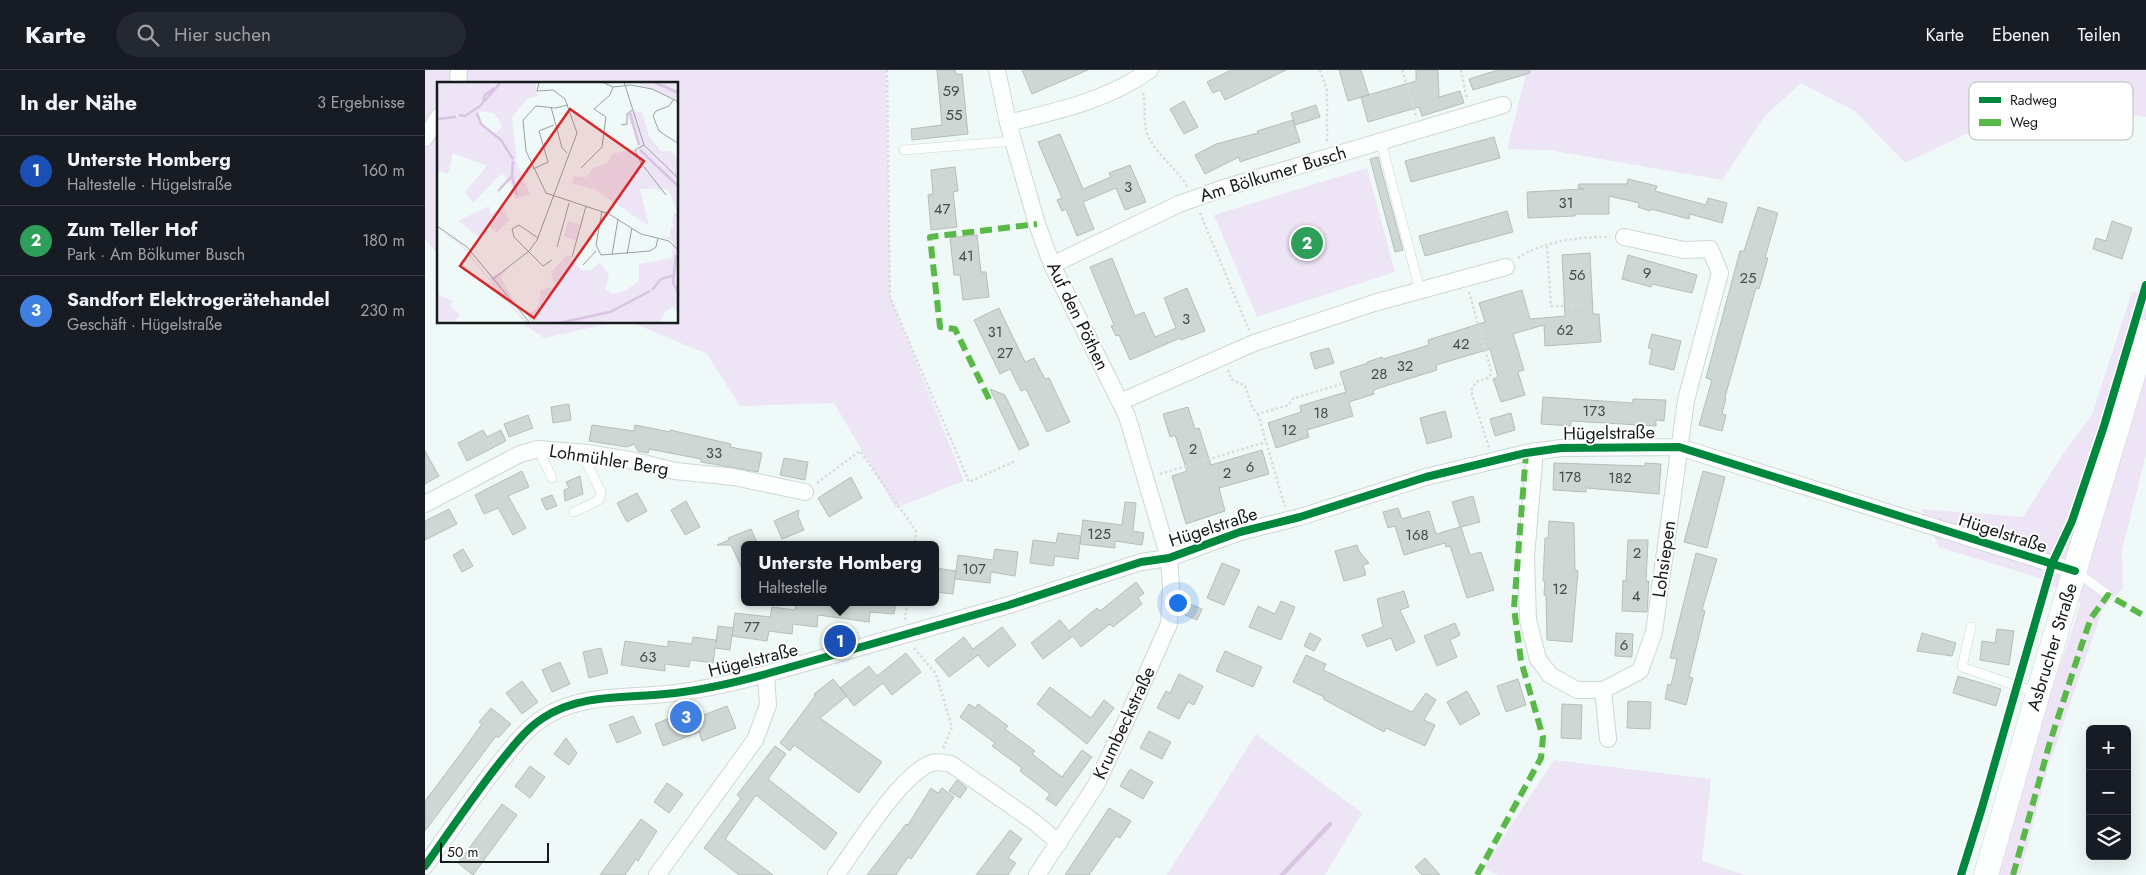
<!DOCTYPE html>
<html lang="de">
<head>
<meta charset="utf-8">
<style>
  :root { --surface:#171b24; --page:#242831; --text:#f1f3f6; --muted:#9ea1a6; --line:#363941; --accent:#0f766e }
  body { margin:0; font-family:Jost,sans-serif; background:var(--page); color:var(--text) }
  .controls { position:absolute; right:15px; bottom:15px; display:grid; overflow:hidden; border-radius:8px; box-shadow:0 5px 20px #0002 }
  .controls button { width:45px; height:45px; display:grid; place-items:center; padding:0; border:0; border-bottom:1px solid var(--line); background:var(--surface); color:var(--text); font:25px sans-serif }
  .scale { position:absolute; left:15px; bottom:12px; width:109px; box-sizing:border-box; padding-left:5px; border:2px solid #161c1b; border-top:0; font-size:14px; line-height:18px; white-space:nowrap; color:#161c1b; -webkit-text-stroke:4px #fff; paint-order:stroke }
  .you { position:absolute; left:752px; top:532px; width:18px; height:18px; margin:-12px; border:4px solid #fff; border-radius:50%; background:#1a73e8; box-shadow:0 0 0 8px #1a73e833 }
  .badge { display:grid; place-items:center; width:32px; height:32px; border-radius:50%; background:var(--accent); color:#fff; font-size:16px; font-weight:700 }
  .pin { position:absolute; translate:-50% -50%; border:2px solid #fff; box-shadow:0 1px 5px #0006 }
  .popup { position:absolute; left:316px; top:471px; width:198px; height:65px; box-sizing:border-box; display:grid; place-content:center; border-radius:8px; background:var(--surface); filter:drop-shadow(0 1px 4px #0005); font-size:16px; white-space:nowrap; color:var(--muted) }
  .popup b { font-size:19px; color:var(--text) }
  .popup::after { content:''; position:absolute; left:50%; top:100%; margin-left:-10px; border:10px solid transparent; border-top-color:var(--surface) }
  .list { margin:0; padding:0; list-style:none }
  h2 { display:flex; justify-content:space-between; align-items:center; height:65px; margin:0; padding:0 20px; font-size:21px }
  h2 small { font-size:16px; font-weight:400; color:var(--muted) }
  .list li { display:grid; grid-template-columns:32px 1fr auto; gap:15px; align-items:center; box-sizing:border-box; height:70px; padding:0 20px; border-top:1px solid var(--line) }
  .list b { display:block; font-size:19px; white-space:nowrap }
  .list p { margin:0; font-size:16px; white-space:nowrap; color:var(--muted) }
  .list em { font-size:16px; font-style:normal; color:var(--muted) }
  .icon { flex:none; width:28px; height:28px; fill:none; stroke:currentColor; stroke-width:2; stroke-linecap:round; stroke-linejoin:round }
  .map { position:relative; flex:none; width:1721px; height:805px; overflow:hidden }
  header { display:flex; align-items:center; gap:30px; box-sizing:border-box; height:70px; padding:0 25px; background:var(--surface); border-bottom:1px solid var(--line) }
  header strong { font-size:24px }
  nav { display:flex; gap:28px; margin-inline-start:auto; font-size:18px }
  .search { width:350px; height:45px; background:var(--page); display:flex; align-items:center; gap:12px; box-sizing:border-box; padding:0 18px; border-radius:28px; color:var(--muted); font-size:19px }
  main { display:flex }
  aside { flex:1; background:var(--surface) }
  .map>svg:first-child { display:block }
  .green { fill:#ede4f5 }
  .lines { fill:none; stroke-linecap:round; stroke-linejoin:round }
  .stream { stroke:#dac4e4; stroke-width:4.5 }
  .building { fill:#cfd7d5; stroke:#b6bebc }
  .service-casing { stroke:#cfd7d6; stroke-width:10 }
  .minor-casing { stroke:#cfd7d6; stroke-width:18 }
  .secondary-casing { stroke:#cfd7d6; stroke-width:25 }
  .path { stroke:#d9dcdc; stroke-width:2.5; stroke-dasharray:2.5 2.5; stroke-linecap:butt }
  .service { stroke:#fdfefe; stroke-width:9 }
  .minor { stroke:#fdfefe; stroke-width:16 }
  .secondary { stroke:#fdfefe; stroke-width:24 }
  .quiet { stroke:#58b947; stroke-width:6; stroke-dasharray:12 6; stroke-linecap:butt }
  .cycleway-casing { stroke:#fff; stroke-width:11 }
  .cycleway { stroke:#00873e; stroke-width:8 }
  .labels { text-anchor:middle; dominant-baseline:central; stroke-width:4; stroke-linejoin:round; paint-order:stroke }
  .number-label { font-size:15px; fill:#444b4a }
  .street-label { font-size:18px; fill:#161c1b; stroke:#fff }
  .inset-river { fill:none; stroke:#dac4e4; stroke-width:2.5 }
  .inset-road { fill:none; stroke:#98a1a0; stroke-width:1 }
  .view { fill:#d62828; fill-opacity:0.15; stroke:#d62828; stroke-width:2.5 }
  .inset-edge { fill:none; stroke:#161c1b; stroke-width:2.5 }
  .key { fill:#fff; stroke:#b9bbbb; stroke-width:1 }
  .key-label { font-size:14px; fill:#161c1b }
</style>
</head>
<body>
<header>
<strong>Karte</strong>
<div class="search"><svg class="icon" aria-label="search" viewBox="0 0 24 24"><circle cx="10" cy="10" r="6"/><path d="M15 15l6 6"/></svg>Hier suchen</div>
<nav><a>Karte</a><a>Ebenen</a><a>Teilen</a></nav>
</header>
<main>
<aside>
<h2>In der Nähe<small>3 Ergebnisse</small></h2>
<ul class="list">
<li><span class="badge" style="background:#1a4fb4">1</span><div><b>Unterste Homberg</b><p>Haltestelle · Hügelstraße</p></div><em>160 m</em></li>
<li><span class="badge" style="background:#2e9e5b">2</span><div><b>Zum Teller Hof</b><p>Park · Am Bölkumer Busch</p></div><em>180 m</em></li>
<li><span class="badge" style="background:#3f7fe0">3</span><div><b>Sandfort Elektrogerätehandel</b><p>Geschäft · Hügelstraße</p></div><em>230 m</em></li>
</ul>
</aside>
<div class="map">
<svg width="1721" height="805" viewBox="0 0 1721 805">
  <rect width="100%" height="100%" fill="#effaf8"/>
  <path class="green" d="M0 0H461L465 227 539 411 471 438 409 333 315 336 282 284 208 253 252 252V14H14V185L0 170Z
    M1102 0H1721V47L1613 30 1480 93 1430 41 1376 13 1339 47 1297 110 1124 80 1082 79Z
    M942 98 970 202 832 247 789 145Z
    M1721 220V385L1697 481 1698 518 1678 538 1622 701 1595 805H1570L1604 687 1656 533 1614 508 1514 477 1496 439 1598 447 1638 384 1667 345 1707 222Z
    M97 253H187L119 268Z
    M831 664 937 743 900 805H742Z
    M1129 690 1286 709 1277 791 1320 805H1073L1058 798Z"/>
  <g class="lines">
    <path class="stream" d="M857 805 905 754"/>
  </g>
  <path class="building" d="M512 0H530L531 4H537L543 64 487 70 486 59 517 55Z
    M597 0H663L607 24Z
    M806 0H861L800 30 795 20 788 23 782 12Z
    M914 0H936L944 25 923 31Z
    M991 0H1013L1014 27 1035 21 1039 33 997 46 994 37 943 52 936 27 991 11Z
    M1073 0H1105V3L1048 20 1044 9Z
    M759 31 773 57 759 64 745 39Z
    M891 35 895 47 870 55 866 43Z
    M868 50 875 72 815 92 814 87 780 104 770 85 791 74 833 63 832 61Z
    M635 64 658 119 686 107 684 103 705 95 721 132 700 140 691 118 658 132 669 159 652 166 641 139 637 141 632 130 637 128 613 72Z
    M1069 67 1075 88 986 112 980 91Z
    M953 87 978 180 970 182 945 89Z
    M530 97 533 121 528 122 532 157 506 160 503 125 508 124 506 100Z
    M1203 109 1232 116 1230 121 1281 135 1283 128 1302 133 1297 153 1265 144 1264 149 1226 139 1225 141 1213 137 1214 133 1184 126V144H1150V146L1103 148 1102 122 1159 119 1153 118 1154 114H1202Z
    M1333 137 1353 143 1340 188H1343L1334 219 1331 218 1300 327 1301 328 1297 344 1301 345 1297 361 1274 355 1287 310 1281 308 1315 181H1319Z
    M1082 141 1088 162 1000 186 994 166Z
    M1687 151 1707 158 1697 189 1668 179 1671 168 1681 171Z
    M552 165 556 202H561L564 227 538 230 535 205H529L525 168Z
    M1165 183 1168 244H1174L1176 272 1120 276 1119 255 1088 264 1099 300 1093 302 1100 325 1076 332 1068 309 1073 307 1065 279 1011 295 1012 300 951 319 948 322 949 324 924 332 928 346 882 360 884 367 851 378 843 353 876 342 875 336 921 322 915 302 943 293 942 292 957 287 958 289 1004 275 1003 270 1060 252 1054 233 1097 220 1105 249 1140 246 1137 185Z
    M1203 185 1272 205 1267 223 1227 214 1226 217 1197 209Z
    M687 188 710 246 719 242 730 267 751 258 739 228 762 218 780 261 756 270 755 268 705 290 694 265 691 266 686 256 689 255 665 197Z
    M574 238 600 292 609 288 620 309 624 308 645 352 622 362 601 319 596 321 585 299 575 304 549 250Z
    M1227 264 1256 271 1249 300 1224 294 1227 279 1223 278Z
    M904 278 909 293 890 299 885 283Z
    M565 319 580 325 604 375 594 380Z
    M1118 327 1208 333V329L1241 330 1239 351 1231 350V356L1146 351V356L1116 354Z
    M144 334 146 350 128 353 126 337Z
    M763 337 770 359 774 358 786 395 837 380 844 404 794 418 800 441 761 454 747 406 762 401 750 365 745 367 738 344Z
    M1020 341 1027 367 1002 374 995 348Z
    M1086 343 1090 360 1070 366 1065 349Z
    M103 345 108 358 84 367 79 354Z
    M167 355 209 361 210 355 245 362V360L306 374 305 377 337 383 333 402 276 392V389L224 379 223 383 213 381 209 374 202 377 164 371Z
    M58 360 62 367 76 360 81 371 42 391 33 373Z
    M0 381 14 406 0 414Z
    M359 388 383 392 380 410 355 405Z
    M1129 393 1220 396V393L1236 394 1234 424 1161 418V422L1128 420Z
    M97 401 104 417 83 426 101 458 88 465 73 438 59 444 50 425Z
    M1278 401 1300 407 1282 478 1259 472Z
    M155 406 158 424 140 431 139 420 144 418 141 412Z
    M426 407 437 428 404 447 393 428Z
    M212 423 222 441 202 452 192 433Z
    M127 425 132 436 121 440 116 429Z
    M1048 426 1055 452 1036 457 1045 485 1056 482 1069 520 1042 528 1025 476 1021 477 1020 473 979 485 970 456 963 458 958 442 973 438 977 449 1004 441 1011 464 1035 457 1027 432Z
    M261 431 275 457 260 465 246 440Z
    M700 432 711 433 708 461 719 463 717 475 690 471V478L655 474 658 450 697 455Z
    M24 439 32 454 0 470V451Z
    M374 440 373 446 379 460 357 469 349 451Z
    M1124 451 1149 453 1150 500 1153 501 1147 572 1122 570 1121 525H1119L1120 511H1118L1120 468H1123Z
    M326 459 333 475H320V505L306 475H292L304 470 303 468Z
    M633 463 656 466 653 489 630 486 628 496 605 493 608 470 631 473Z
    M1203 470H1223L1221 511H1224L1222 542 1197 541 1198 510 1201 511Z
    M932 475 934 481 944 493 938 495 941 505 919 511 910 481Z
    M38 479 48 496 37 502 28 485Z
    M570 479 593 482 590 506 566 502 565 513 530 509 531 501 528 524 510 522V498L531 501 533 485 568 490Z
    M1271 483 1292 489 1277 540 1280 541 1264 607 1268 608 1261 635 1240 629 1243 614 1246 615 1252 589 1245 588Z
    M797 493 815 500 799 535 782 528Z
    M711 512 719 523 713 528 717 534 688 557 685 554 656 577 648 566 618 589 606 573 635 550 644 561 672 538 675 541Z
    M979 521 984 537 975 540 990 572 971 581 966 568 942 577 937 565 958 557 952 529Z
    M856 531 870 537 856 570 824 557 833 536 850 544Z
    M371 532 410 536 411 532H471L469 544 445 542 444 552 393 545 392 557 368 554 367 564 344 561 342 571 307 566 310 543 345 547 347 537 370 540Z
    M763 533 777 539 772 550 758 544Z
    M1030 553 1035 565 1025 570 1032 587 1012 596 999 566Z
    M293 556 308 558 305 580 290 578 288 593 265 590 264 597 240 594V601L196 595 200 571 243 577V571L267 574 268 567 291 570V573Z
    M577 557 591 575 563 597 553 585 524 607 510 590 539 567 548 579Z
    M1572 559 1589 561 1584 595 1555 590 1557 571 1570 573Z
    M885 563 896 569 889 581 879 576Z
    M1191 563 1208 564 1207 587 1190 586Z
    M1497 563 1531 573 1527 586 1492 581Z
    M176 578 183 603 164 608 158 582Z
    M800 581 837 597 828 617 791 601Z
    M481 583 496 602 467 625 458 613 429 636 415 618 444 596 452 606Z
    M881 585 901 594 898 600 987 642 1001 623 1011 630 999 650 1010 655 1000 676 961 658 959 662 898 629 899 627 868 612Z
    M135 592 145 614 127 622 117 600Z
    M754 604 778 616 769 635 763 632 754 649 732 638 741 621 745 623Z
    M1533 606 1576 619 1571 636 1528 623Z
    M408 609 422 626 395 648 457 692 434 723 369 675 365 681 355 673 390 626 389 624Z
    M1093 609 1101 635 1081 642 1072 616Z
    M97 611 113 632 97 644 81 623Z
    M625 617 666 648 679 630 689 638 662 674 612 634Z
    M1042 621 1055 644 1035 655 1022 632Z
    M1203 631 1226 632 1225 659 1202 658Z
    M544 634 550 638 553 634 583 656 580 659 610 681 607 684 637 707 657 680 667 687 631 736 621 729 625 724 595 701 597 698 567 676 570 673 535 647Z
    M1137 634 1157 635 1156 669 1136 668Z
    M302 636 311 658 277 671 274 662 238 676 230 654 265 640 268 649Z
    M66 638 86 654 73 668 71 666 0 761V731L31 690 57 654 54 652Z
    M208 646 216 663 192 673 184 655Z
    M724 661 746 672 737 689 715 678Z
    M141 668 152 683 144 695 129 684Z
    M350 676 361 684 343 709 412 763 400 780 331 725 300 769 348 805H314L279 778 316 728 312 725Z
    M105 696 120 707 105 728 90 716Z
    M705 699 728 712 718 729 695 716Z
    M532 710 542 718 535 728 524 721Z
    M242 713 258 724 244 743 229 732Z
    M506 718 513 723 517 718 529 727 486 789 483 787 471 805H442L481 754 483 755Z
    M77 734 92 745 48 805 33 793Z
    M684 738 706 751 695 768 691 766 664 805H640Z
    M216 749 232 761 213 791 211 789 200 805H175Z
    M585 760 597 769 583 788 591 793 583 805H551Z
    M1000 788 1015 805H997L990 797Z"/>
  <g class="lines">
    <g class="service-casing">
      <path id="service" d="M956 72 995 220
        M479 80 589 71
        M113 379 127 408
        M149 442 174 430 176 422 156 382
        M1650 501 1683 525
        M1546 557 1537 597 1613 623"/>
    </g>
    <g class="minor-casing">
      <path id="minor" d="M572 0 583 53 612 154 627 195 702 346 744 488 746 517 744 554 700 653 671 715 612 805
        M33 14 34 0
        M583 53C633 41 683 30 725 0
        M0 68 14 46
        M627 195 754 134 799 118 1078 35
        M695 332 829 273 949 233 1081 197
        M1110 381 1101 487 1103 550 1113 589 1125 605 1152 620H1178L1215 601 1229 562 1261 330 1295 203 1285 179 1259 180 1199 167
        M0 434 95 384 113 379 162 383 210 391 250 401 309 407 380 422
        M1178 620 1183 669
        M0 796C25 761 49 725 76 691 89 675 101 659 118 648 154 624 199 628 240 624 274 621 308 613 341 604L584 535 716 492 744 488 815 462 875 447 1001 407 1101 383 1136 378 1254 377 1650 501
        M232 805 330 670 343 635 341 604
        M411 805C432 777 475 704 507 693 514 691 519 693 526 694L608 751 634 773"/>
    </g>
    <g class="secondary-casing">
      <path id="secondary" d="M1561 805 1613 623 1721 262"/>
    </g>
    <path class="path" d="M462 0 465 227 544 412 590 391
      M895 0 902 21V72
      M977 0 991 46
      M1036 0 1042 30
      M718 23C722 36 717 53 723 66 732 85 751 98 762 116
      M775 143 824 260
      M1122 176 1126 236H1157
      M1093 188C1115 172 1157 166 1185 167
      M1044 222 1066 300 1065 307 1051 312 1046 321 1064 378
      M803 300 806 309 820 316 828 339 833 344 864 335 867 329 916 314
      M833 344 860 437
      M735 404 841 372
      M392 413 435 381 491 461 490 475
      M480 550 482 532
      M489 578 511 604 527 657 518 679"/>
    <use href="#service" class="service"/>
    <use href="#minor" class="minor"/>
    <use href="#secondary" class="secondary"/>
    <path class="quiet" d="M564 329 530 259 515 257 505 167 612 154
      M1052 805 1116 688 1118 667 1096 591 1089 538 1101 383
      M1588 805 1625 672 1657 574 1666 548 1683 525 1721 547"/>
    <g class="cycleway-casing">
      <path id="cycleway" d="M0 796C25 761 49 725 76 691 89 675 101 659 118 648 154 624 199 628 240 624 274 621 308 613 341 604L584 535 716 492 744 488 815 462 875 447 1001 407 1101 383 1136 378 1254 377 1650 501
        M1536 805 1556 741 1627 494 1647 451 1679 356 1721 215"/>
    </g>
    <use href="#cycleway" class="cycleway"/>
  </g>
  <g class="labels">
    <g class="number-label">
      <text x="526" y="21">59</text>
      <text x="529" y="45">55</text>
      <text x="703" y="117">3</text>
      <text x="1141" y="133">31</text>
      <text x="517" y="139">47</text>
      <text x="541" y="186">41</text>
      <text x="1222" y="203">9</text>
      <text x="1152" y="205">56</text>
      <text x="1323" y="208">25</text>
      <text x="761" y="249">3</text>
      <text x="1140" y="260">62</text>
      <text x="570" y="262">31</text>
      <text x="1036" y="274">42</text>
      <text x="580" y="283">27</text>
      <text x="980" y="296">32</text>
      <text x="954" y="304">28</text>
      <text x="1169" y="341">173</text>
      <text x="896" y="343">18</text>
      <text x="864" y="360">12</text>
      <text x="768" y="379">2</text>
      <text x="289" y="383">33</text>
      <text x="825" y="397">6</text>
      <text x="802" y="403">2</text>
      <text x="1145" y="407">178</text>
      <text x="1195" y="408">182</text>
      <text x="674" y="464">125</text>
      <text x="992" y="465">168</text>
      <text x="1212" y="483">2</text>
      <text x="549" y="499">107</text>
      <text x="1135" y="519">12</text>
      <text x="1211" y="526">4</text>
      <text x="327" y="557">77</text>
      <text x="1199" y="575">6</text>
      <text x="223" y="587">63</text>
    </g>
    <g class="street-label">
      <text transform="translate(848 104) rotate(-17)">Am Bölkumer Busch</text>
      <text transform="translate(653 246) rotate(64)">Auf den Pöthen</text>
      <text transform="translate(1184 363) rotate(-1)">Hügelstraße</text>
      <text transform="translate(184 390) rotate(9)">Lohmühler Berg</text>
      <text transform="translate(788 457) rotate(-18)">Hügelstraße</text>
      <text transform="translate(1578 463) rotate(18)">Hügelstraße</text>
      <text transform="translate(1239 489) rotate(-82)">Lohsiepen</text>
      <text transform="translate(1627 577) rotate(-73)">Asbrucher Straße</text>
      <text transform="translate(328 590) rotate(-14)">Hügelstraße</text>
      <text transform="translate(699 653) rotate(-65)">Krumbeckstraße</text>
    </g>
  </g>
  <g transform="translate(12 12)">
    <rect width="241" height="241" fill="#effaf8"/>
    <path d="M0 0H98L101 14 90 17 75 35 80 81 93 112 79 117 71 97 64 92 36 121 28 110 50 84 16 71 11 92 0 88ZM42 29 56 31 62 37 65 44 58 52 41 38ZM203 0H241V18L202 2ZM194 29 205 30 212 54 224 69H233L241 76V229L236 225 229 229 222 241H88L22 162 0 146 24 161 52 196 71 187 64 196 78 221 76 224 88 238 95 241 90 235 101 224 104 208 118 204 114 190 131 172 144 188H154L163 180 172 194 168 207 176 212 188 209 202 199V182L235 176 236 159 223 154 233 155 234 145 237 146 235 140 237 131H240L233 111 230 107H203L212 144 157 107 135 102 137 94 150 95 156 86 171 81 175 72 203 66 190 32ZM52 124 54 132 66 124 72 138 60 151 53 145 41 154 21 139ZM131 139 143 142 138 159 127 154ZM0 212 16 219 13 224 23 232 17 241H0Z" fill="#ede4f5" fill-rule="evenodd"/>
    <path class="inset-river" d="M217 0 242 11M46 18 48 13 57 6M40 31 44 42 64 58 76 77M193 31 202 63M22 33 28 34 43 24 64 0M0 37 19 35M203 68 242 105M76 79 75 94 80 113M61 109 75 94M239 173 236 200 242 213M215 208 224 197 238 193M122 241 173 230 213 209"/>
    <path class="inset-road" d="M165 0 176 5 194 3 215 7 242 20M187 0 207 63 242 97M237 17 232 24 219 29 216 34 222 49 242 62M131 23 118 26 99 24 86 38 89 69 109 111 172 132 204 152 232 159 242 169M114 25 125 66 130 71M184 43 190 42V32L195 28M207 63 198 68 204 81 229 113M144 86 165 65 169 35 157 27 173 13 176 5M96 87 111 80 102 49 117 43M165 129 159 163 164 173 213 169 219 165 221 156M0 144 30 165 93 241M101 156 82 143 75 147 77 155 106 184 115 178M120 165 132 121M190 172 195 146M175 173 181 137M135 175 149 124M146 183 159 169M56 197 92 169 100 158 140 51 128 17 116 8 100 9 102 0"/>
    <path class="view" d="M133 27 207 79 97 236 23 184Z"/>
    <rect width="241" height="241" class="inset-edge"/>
  </g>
  <rect x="1544" y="12" width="164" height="58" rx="8" class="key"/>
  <rect x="1554" y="27" width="22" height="6" fill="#00873e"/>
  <rect x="1554" y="49" width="22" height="7" fill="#58b947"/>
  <g class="key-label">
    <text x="1585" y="35">Radweg</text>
    <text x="1585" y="57">Weg</text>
  </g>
</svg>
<div class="controls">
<button>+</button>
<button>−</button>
<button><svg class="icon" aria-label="layers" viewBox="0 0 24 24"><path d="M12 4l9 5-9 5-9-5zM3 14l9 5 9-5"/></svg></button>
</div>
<div class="scale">50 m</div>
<div class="you"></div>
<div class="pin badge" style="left:415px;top:571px;background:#1a4fb4">1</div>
<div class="popup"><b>Unterste Homberg</b>Haltestelle</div>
<div class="pin badge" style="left:882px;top:173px;background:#2e9e5b">2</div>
<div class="pin badge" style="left:261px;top:647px;background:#3f7fe0">3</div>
</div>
</main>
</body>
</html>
